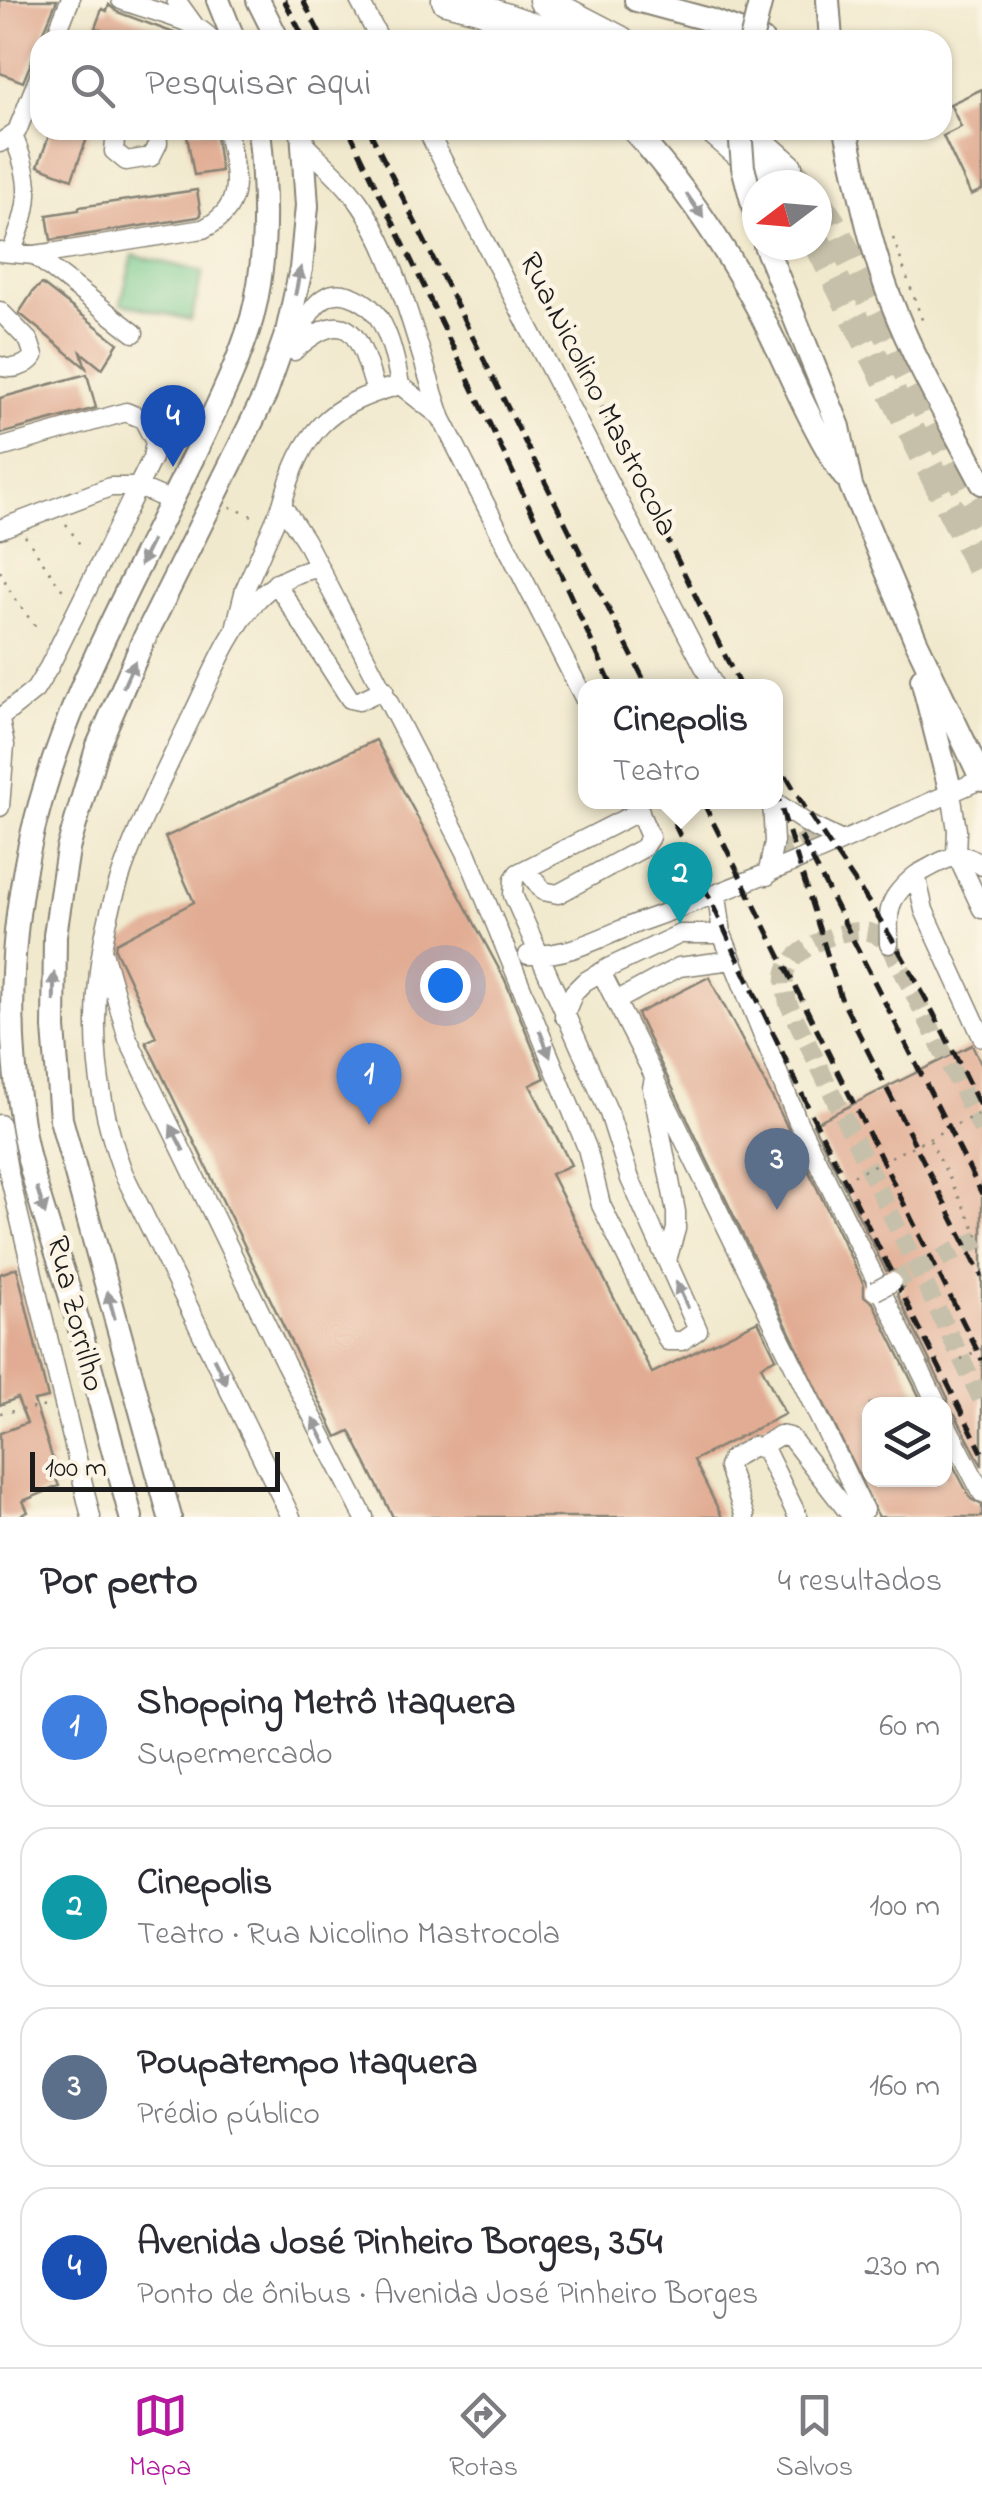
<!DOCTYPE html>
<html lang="pt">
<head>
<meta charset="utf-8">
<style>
  :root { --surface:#fff; --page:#f2f2f3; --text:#2b2b33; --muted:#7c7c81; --line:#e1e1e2; --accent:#b5179e }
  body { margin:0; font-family:"Indie Flower",sans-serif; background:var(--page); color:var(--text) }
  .controls { position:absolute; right:30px; bottom:30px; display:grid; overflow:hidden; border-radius:20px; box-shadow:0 2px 8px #0004 }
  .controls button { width:90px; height:90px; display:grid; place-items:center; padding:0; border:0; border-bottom:2px solid var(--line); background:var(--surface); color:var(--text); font:50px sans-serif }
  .compass { position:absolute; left:742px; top:170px; width:90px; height:90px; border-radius:50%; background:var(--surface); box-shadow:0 2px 8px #0004; rotate:254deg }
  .scale { position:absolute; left:30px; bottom:25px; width:250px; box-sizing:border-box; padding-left:10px; border:5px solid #1c1c1c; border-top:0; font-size:28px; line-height:35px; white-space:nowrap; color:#1c1c1c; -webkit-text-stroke:8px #fcf5e5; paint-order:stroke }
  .you { position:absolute; left:445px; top:985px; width:35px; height:35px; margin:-25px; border:8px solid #fff; border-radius:50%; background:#1a73e8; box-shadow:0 0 0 15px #1a73e833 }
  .badge { display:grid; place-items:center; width:65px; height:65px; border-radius:50%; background:var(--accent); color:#fff; font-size:32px; font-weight:700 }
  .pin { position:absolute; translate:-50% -82px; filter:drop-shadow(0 2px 5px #0008) }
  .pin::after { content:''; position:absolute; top:52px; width:35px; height:30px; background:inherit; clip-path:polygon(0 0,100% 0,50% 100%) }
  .popup { position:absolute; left:578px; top:679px; width:205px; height:130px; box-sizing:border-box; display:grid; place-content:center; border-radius:20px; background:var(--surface); filter:drop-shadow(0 2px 8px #0005); font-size:32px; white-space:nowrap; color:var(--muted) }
  .popup b { font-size:38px; color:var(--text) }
  .popup::after { content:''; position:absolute; left:50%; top:100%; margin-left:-20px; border:20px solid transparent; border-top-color:var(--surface) }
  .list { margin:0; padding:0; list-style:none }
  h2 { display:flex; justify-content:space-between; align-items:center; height:130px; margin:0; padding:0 40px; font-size:42px }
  h2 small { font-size:32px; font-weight:400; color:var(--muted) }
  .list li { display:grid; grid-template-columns:65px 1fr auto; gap:30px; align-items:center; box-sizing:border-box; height:160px; margin:0 20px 20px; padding:0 20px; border:2px solid var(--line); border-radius:30px }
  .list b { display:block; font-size:38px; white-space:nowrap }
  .list p { margin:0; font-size:32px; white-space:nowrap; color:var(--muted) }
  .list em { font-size:32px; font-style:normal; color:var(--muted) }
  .icon { flex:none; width:55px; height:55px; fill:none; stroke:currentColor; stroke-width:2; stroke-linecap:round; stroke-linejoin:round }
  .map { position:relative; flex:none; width:982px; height:1517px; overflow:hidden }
  .search { position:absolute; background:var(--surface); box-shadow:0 2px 8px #0004; left:30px; right:30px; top:30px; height:110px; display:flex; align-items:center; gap:25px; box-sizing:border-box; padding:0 35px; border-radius:30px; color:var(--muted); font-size:38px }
  .sheet { height:850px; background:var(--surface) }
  nav { display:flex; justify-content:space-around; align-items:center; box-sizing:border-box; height:140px; border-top:2px solid var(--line); background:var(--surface); font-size:28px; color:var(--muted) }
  nav a { display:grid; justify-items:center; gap:5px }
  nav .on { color:var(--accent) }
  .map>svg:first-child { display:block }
  .green { fill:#73c98d; stroke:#487254; stroke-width:2.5 }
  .building { fill:#e1ac93 }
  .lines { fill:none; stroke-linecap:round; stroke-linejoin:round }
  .minor-tunnel { stroke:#c6c0aa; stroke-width:18; stroke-dasharray:18 9; stroke-linecap:butt }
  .highway-tunnel { stroke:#c6c0aa; stroke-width:28; stroke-dasharray:28 14; stroke-linecap:butt }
  .minor-casing { stroke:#868274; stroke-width:21 }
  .major-casing { stroke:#868274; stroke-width:26 }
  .highway-casing { stroke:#868274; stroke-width:31 }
  .path { stroke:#868274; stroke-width:2.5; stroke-dasharray:2.5 8; stroke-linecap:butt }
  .minor { stroke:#fff; stroke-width:18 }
  .major { stroke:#fff; stroke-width:22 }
  .highway { stroke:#fff; stroke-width:28 }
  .rail { stroke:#1c1c1c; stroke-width:5; stroke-dasharray:15 8; stroke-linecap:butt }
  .minor-bridge-casing { stroke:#868274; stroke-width:21; stroke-linecap:butt }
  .major-bridge-casing { stroke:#868274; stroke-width:26; stroke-linecap:butt }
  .minor-bridge { stroke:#fff; stroke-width:18 }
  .major-bridge { stroke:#fff; stroke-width:22 }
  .oneway { fill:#999 }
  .labels { text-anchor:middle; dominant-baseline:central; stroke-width:9; stroke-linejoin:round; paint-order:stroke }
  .street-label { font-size:32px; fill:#1c1c1c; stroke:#fcf5e5 }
</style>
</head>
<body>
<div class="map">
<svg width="982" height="1517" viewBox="0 0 982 1517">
  <rect width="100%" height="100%" fill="#fcf5e5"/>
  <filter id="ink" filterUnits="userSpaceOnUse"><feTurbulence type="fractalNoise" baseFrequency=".01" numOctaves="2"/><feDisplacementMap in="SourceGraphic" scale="20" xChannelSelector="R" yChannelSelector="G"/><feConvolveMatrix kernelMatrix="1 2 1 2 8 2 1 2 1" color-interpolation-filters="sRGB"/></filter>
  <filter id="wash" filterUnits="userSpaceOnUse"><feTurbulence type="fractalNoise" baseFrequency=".0048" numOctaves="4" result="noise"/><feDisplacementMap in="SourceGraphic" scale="40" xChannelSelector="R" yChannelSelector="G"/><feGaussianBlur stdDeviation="2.25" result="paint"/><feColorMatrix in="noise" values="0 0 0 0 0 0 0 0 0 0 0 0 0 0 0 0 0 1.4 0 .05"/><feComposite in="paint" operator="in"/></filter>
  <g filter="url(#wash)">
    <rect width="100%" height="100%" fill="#f1e9cd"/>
    <path class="green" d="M133 255 203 272 191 320 121 303Z"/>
    <g id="blocks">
      <path class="building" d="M0 0H57L23 82 0 73Z
        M109 5 117 12 193 40H97L101 30 95 28 102 9 107 11Z
        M982 89V190L971 195 943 136 961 127 950 104Z
        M51 130H90L72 179 38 166Z
        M186 130H215L221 171 194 175Z
        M197 190 201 215 198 217 51 240 47 215 79 210V207Z
        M42 284 118 343 102 369 81 352 86 368 19 313 34 290Z
        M87 374 96 408 0 434V398Z
        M376 740 505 980 545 1078 530 1085 571 1165 551 1174 652 1373 758 1321 776 1358 761 1366 785 1414 694 1460 722 1517H393L350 1431 337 1437 146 1042 156 1037 115 949 116 943 194 902 165 837Z
        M709 977 780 1112 864 1285V1296L873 1303 923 1404H870V1480H944V1448L971 1499 982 1505V1517H879L876 1512 637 1014Z
        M972 1045 982 1066V1466L955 1414 948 1409V1398L897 1294 903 1288V1277L898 1271H886L813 1124Z
        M17 1268 48 1398 34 1401 53 1460 49 1462 59 1486 23 1501 28 1512 17 1517H0V1433L27 1423 17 1398 0 1405V1274Z"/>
    </g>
  </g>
  <g filter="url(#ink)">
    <use href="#blocks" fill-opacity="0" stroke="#868274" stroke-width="2.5"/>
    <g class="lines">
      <path class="minor-tunnel" d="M774 842 788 849 807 840 811 833 809 825
        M982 1130 889 944C883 940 876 933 869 932 846 926 793 947 786 971 783 981 786 992 788 1003L982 1401
        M892 1282 982 1238"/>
      <path class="highway-tunnel" d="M788 167 805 185
        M817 201 832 223 982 521
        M817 242 982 572"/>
      <g class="minor-casing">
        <path id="minor" d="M121 0C146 10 196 19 212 40
          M176 0 194 25
          M359 0 380 40
          M54 40 70 0
          M116 130 114 151 126 161 151 157 158 143 157 130
          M427 130 714 686
          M0 143 17 131 40 74
          M305 145C323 164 343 179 358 201 398 256 418 351 441 416
          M0 252 34 255 57 252 203 229C249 206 234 171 227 130
          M11 253C30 206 34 183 13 136
          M34 255 134 333
          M0 311 29 341 34 356C27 366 12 371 0 366
          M296 349C352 300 360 340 376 392
          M294 351C301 327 316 286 348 295 361 299 372 307 379 318 391 338 396 362 400 385
          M0 448 126 412 143 419 155 442 152 458 49 667 35 690 0 718
          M0 529 110 487H139L171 501
          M276 583 350 699 359 701 384 689
          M236 625 245 589 282 505
          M585 700 441 417 400 385C327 405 302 431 282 505L305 540 466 852 587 1148 601 1205 668 1341H682L698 1330 630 1179 609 1113 513 895 514 879 518 873 640 811
          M0 721 5 745 0 807
          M951 793 957 830 956 854 982 909
          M775 802 809 825 842 841
          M982 866C960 845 939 863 916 875L924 910 982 1037
          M526 869 543 891 558 894 643 848 650 837 635 802
          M767 876 774 842 772 802
          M717 895 722 934 798 1122 937 1404
          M889 944C888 908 887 899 916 875
          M104 955 128 1039 285 1363 364 1517
          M528 955C573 957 609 932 651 918 764 878 872 828 982 779
          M601 972 655 1078
          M616 1001 679 967 732 960
          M564 1016 574 992 584 982 608 968 680 934H722
          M0 1124 8 1170 91 1517
          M667 1260 676 1229V1212L652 1088 654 1078 864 1510 856 1515 849 1513 790 1437 780 1435 760 1447
          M944 1420 982 1493
          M291 1517 123 1172C99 1108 91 1039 99 971 109 878 152 799 192 716 212 675 228 632 259 598 276 581 296 572 319 568
          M745 1517 728 1467 731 1459 754 1446 765 1450 798 1517"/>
      </g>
      <g class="major-casing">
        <path id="major" d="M218 0 234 40
          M258 0 278 40
          M636 0 710 20 762 40
          M828 0 831 40
          M485 13 516 40
          M633 130C682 183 722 242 756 305 786 361 808 423 844 476
          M846 130C859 187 870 248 892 303 916 365 951 424 982 483
          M765 245 839 427 851 486 916 641 982 780
          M922 679 951 793
          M131 1517C111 1442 91 1366 69 1291 52 1236 31 1181 22 1124 7 1035 10 942 28 853 57 712 131 586 193 457 214 412 238 366 252 318 268 258 266 191 259 130
          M170 1517 61 1119 54 1028 55 935 68 849 97 748 143 641 265 395 287 332 301 269 307 206 302 130"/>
      </g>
      <g class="highway-casing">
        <path id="highway" d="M446 0 478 8 571 40
          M543 0 620 40
          M713 130 769 178
          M746 130 788 167"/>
      </g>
      <path class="path" d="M893 238 924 325
        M230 507 255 517
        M66 524 81 546
        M25 536 66 595
        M0 571 13 597 36 627
        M930 1140 982 1243
        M844 1180 982 1112
        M961 1359 982 1349
        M0 1413 48 1406"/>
      <use href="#minor" class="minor"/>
      <use href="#major" class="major"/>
      <use href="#highway" class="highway"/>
      <path class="rail" d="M284 0 305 40
        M303 0 323 40
        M349 130 540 529 612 686
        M369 130 647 686
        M551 304 740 686
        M775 755C805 814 840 858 875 912 916 975 949 1043 982 1110
        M775 788 841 998 982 1277
        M664 802 811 1113 982 1452
        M703 802 982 1360
        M801 837 982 1194"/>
      <g class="minor-bridge-casing">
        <path id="minor-bridge" d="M875 1291 892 1282"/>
      </g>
      <g class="major-bridge-casing">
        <path id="major-bridge" d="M751 40 761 0
          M740 130 743 167 757 220"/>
      </g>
      <use href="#minor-bridge" class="minor-bridge"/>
      <use href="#major-bridge" class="major-bridge"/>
    </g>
    <defs><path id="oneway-solid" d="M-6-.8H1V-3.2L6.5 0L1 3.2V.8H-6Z" transform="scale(2.5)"/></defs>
    <g class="oneway">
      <use href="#oneway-solid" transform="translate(695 206) rotate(55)"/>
      <use href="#oneway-solid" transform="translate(298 281) rotate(-79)"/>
      <use href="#oneway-solid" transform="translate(146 553) rotate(116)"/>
      <use href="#oneway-solid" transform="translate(129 674) rotate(-66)"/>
      <use href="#oneway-solid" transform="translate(54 987) rotate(-89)"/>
      <use href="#oneway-solid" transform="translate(545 1044) rotate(68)"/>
      <use href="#oneway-solid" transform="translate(177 1138) rotate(-117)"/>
      <use href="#oneway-solid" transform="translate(41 1201) rotate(73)"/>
      <use href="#oneway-solid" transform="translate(682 1295) rotate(-115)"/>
      <use href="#oneway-solid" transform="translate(111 1305) rotate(-105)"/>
      <use href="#oneway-solid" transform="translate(220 1371) rotate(64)"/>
      <use href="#oneway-solid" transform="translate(319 1431) rotate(-116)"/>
    </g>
  </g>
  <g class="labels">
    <g class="street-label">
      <text transform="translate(597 395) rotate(63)">Rua Nicolino Mastrocola</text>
      <text transform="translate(74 1314) rotate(76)">Rua Zorrilho</text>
    </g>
  </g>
</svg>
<div class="controls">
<button><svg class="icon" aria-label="layers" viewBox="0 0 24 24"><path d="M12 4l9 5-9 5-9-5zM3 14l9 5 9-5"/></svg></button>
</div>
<svg class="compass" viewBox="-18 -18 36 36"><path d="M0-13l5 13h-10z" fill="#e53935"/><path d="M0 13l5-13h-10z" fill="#7c7c81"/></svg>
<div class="scale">100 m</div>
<div class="you"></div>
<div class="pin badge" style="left:369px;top:1125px;background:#3f7fe0">1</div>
<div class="pin badge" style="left:680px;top:924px;background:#0f9aa8">2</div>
<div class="popup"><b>Cinepolis</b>Teatro</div>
<div class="pin badge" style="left:777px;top:1210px;background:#5c6f8a">3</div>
<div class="pin badge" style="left:173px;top:467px;background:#1a4fb4">4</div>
<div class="search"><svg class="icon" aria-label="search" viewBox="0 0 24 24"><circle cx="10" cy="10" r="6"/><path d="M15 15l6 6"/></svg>Pesquisar aqui</div>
</div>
<section class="sheet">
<h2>Por perto<small>4 resultados</small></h2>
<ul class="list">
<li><span class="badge" style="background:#3f7fe0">1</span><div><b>Shopping Metrô Itaquera</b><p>Supermercado</p></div><em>60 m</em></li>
<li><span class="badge" style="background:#0f9aa8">2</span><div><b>Cinepolis</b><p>Teatro · Rua Nicolino Mastrocola</p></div><em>100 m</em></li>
<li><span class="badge" style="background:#5c6f8a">3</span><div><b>Poupatempo Itaquera</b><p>Prédio público</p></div><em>160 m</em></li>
<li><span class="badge" style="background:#1a4fb4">4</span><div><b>Avenida José Pinheiro Borges, 354</b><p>Ponto de ônibus · Avenida José Pinheiro Borges</p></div><em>230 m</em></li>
</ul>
</section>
<nav>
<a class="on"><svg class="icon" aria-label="map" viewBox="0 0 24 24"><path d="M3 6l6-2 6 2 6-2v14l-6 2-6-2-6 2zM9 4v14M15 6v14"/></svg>Mapa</a>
<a><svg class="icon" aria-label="directions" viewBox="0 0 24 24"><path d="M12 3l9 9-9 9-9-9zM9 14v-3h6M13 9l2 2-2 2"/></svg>Rotas</a>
<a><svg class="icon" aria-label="saved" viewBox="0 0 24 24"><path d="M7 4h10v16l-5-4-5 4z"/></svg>Salvos</a>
</nav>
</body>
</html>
